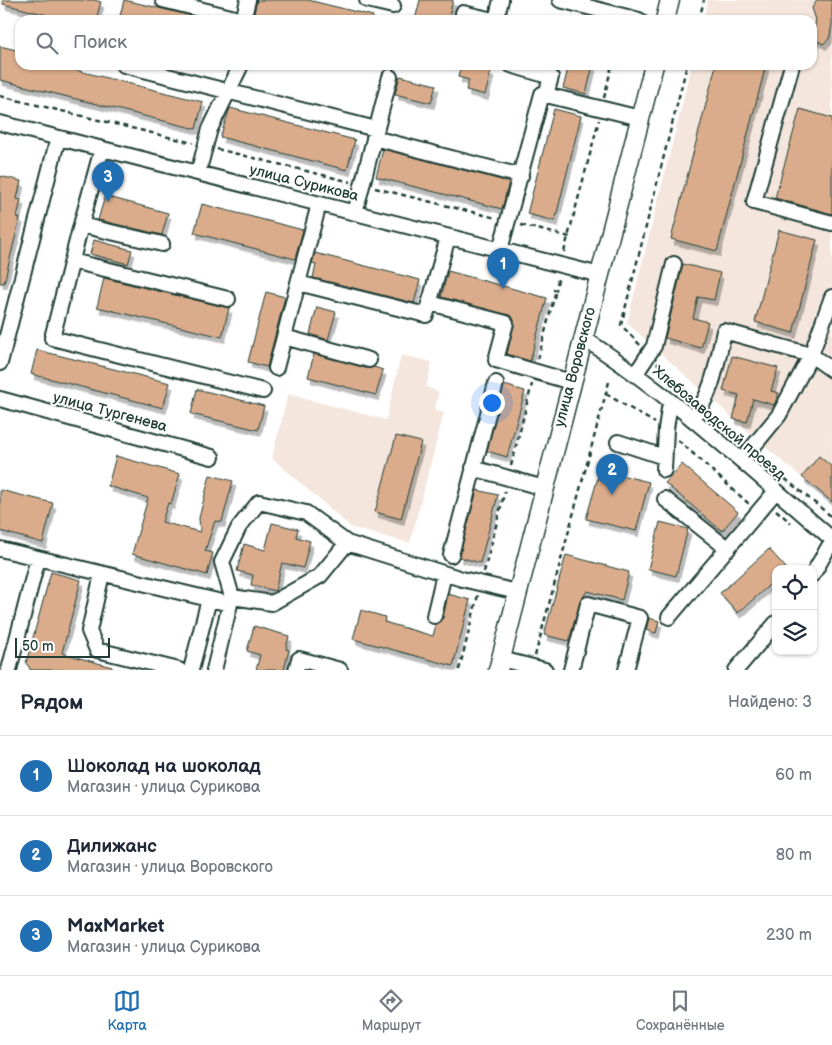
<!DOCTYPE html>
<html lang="ru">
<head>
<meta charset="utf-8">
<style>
  :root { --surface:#fff; --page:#f6f6f7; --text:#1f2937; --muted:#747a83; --line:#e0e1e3; --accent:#1f6fb2 }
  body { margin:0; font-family:"Balsamiq Sans",sans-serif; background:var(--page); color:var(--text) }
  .controls { position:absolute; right:15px; bottom:15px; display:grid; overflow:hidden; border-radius:10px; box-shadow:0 1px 4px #0004 }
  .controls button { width:45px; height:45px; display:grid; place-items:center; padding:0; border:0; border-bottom:1px solid var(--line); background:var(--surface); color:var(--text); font:25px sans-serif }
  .scale { position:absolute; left:15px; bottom:12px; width:95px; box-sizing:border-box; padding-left:5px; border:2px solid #1f3d34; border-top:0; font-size:14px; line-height:18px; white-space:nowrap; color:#1f3d34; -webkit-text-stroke:4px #fff; paint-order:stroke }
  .you { position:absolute; left:491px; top:402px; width:18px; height:18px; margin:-12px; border:4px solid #fff; border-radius:50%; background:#1a73e8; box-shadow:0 0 0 8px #1a73e833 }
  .badge { display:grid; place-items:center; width:32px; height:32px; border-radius:50%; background:var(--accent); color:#fff; font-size:16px; font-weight:700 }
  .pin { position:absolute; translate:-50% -41px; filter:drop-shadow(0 1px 2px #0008) }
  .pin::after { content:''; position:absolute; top:26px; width:18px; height:15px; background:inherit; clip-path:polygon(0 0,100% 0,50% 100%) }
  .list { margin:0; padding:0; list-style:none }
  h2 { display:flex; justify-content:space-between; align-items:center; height:65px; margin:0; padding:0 20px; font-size:21px }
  h2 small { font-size:16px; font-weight:400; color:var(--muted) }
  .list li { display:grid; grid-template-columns:32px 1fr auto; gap:15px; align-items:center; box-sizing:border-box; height:80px; padding:0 20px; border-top:1px solid var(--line) }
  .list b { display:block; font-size:19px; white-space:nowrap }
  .list p { margin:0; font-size:16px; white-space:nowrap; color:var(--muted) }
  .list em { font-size:16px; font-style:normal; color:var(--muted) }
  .icon { flex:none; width:28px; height:28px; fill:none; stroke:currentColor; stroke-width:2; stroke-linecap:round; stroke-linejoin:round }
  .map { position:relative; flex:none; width:832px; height:670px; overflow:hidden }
  .search { position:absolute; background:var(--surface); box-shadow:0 1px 4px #0004; left:15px; right:15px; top:15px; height:55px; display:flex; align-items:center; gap:12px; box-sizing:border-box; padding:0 18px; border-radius:15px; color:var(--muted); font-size:19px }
  .sheet { height:305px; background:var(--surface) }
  nav { display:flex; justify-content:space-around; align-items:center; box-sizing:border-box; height:70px; border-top:1px solid var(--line); background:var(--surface); font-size:14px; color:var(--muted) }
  nav a { display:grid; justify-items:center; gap:2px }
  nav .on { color:var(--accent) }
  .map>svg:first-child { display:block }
  .built { fill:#f4e6dc }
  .building { fill:#daac8b; stroke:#1f3d34; filter:url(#shadow) }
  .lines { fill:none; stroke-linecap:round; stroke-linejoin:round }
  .minor-casing { stroke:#1f3d34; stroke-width:18 }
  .major-casing { stroke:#1f3d34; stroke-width:21 }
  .path { stroke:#1f3d34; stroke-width:2.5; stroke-dasharray:5 4; stroke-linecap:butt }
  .minor { stroke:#fff; stroke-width:14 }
  .major { stroke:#fff; stroke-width:18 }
  .labels { text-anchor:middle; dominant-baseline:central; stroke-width:4; stroke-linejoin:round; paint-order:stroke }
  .street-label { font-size:15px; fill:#1f3d34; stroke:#fff }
</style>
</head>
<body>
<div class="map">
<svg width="832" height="670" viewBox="0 0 832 670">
  <defs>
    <filter id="shadow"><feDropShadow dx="3" dy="5.5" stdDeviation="0" flood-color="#0004"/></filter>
  </defs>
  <rect width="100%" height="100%" fill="#fff"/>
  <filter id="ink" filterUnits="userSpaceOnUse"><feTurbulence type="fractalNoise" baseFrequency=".02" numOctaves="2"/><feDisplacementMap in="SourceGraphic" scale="10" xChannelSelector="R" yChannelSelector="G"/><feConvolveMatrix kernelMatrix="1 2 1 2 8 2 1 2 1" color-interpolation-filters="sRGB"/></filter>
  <g filter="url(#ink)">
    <path class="built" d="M708 0H832V502L770 451 627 323 692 65H812V20H703Z
      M401 355 432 362 426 387 439 392 434 410 444 413 410 543 352 528 272 458 288 394 386 420Z"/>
    <path class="building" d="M3 0H94L101 2 96 20H67L3 4Z
      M124 0 193 16 192 20H119Z
      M257 0H308L373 16 372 20H283L254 13Z
      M420 0H453L448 20H415Z
      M817 0H832V25L829 39 823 44 812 38 816 20 812 8Z
      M0 46 20 51V65H55L203 102 196 129 0 80Z
      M461 65 491 72 485 95 466 90 469 80 458 77Z
      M569 65H593L586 94 563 88Z
      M716 65H766L717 251 671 239Z
      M400 76 436 85 431 103 395 94Z
      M230 108 355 140 347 170 220 137Z
      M554 109 581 116 555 221 527 214Z
      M800 109 832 118V214L775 198Z
      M383 149 509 182 502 209 376 177Z
      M0 176 21 181 17 199 21 200 17 217 20 218 4 283H0Z
      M105 196 168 213 162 235 98 220Z
      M202 204 303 230 295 259 194 233Z
      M779 230 817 240 793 333 755 322Z
      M94 240 132 250 128 264 90 254Z
      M315 253 420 280 414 303 313 278 316 264 312 263Z
      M683 264 720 273 714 300 698 297 693 318 708 322 701 348 665 338Z
      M448 271 547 298 530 361 507 354 514 325 512 316 441 297Z
      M104 278 229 308 222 337 97 307Z
      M266 292 285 297 267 367 248 362Z
      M317 307 336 312 328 340 310 334Z
      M37 350 170 383 163 408 31 374Z
      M314 354 367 368 374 367 383 370 376 395 308 377Z
      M732 356 778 368 771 391 779 393 774 405 753 399 747 422 733 419 739 395 723 391Z
      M504 385 525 391 507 457 487 451Z
      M197 389 264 406 258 430 191 414Z
      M396 436 421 442 401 519 375 512Z
      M116 456 180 474 171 504 168 503 162 522 200 532 199 518 210 475 233 481 222 522 215 521 205 551 213 553 207 575 132 554 148 498 108 486Z
      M819 456 832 467V502L802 477Z
      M682 464 738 512 722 531 665 483Z
      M600 470 649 482 636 531 586 519Z
      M0 490 53 503 43 543 0 531Z
      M477 490 498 495 480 563 459 557Z
      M660 522 688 529 676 576 648 569Z
      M272 523 298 529 296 537 310 541 303 568 282 563 275 591 251 585 253 575 237 571 244 544 265 550Z
      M769 549 787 569H776V579L738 613 720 593Z
      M566 555 629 572 622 600 587 591 580 602 569 641 544 635Z
      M51 572 81 580 62 653 112 667V670H31L26 663Z
      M448 594 470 600 453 666 353 639 361 610 385 617 384 622 433 636 436 624 443 618Z
      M649 618 659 621 656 633 646 630Z
      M254 626 289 636 286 649 289 650 284 670H256L260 655 247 651Z"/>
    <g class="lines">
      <g class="minor-casing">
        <path id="minor" d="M163 0 243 20
          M367 0 393 6
          M560 0 639 20
          M463 13 493 20
          M243 20 248 0
          M496 20 501 0
          M124 65 376 129
          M511 65 551 77 546 95
          M792 65 754 202 832 223
          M0 123 600 275
          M374 138 521 176
          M102 149 81 225 162 244
          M198 173 210 129 241 65
          M319 204 298 283 426 315 448 237
          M355 213 390 77
          M81 225 52 338 263 391
          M500 250 542 94 640 118
          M72 261 228 299
          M430 303 506 323 496 360 571 382
          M284 337 369 360
          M583 338C672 395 751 470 832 539
          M0 363 58 138
          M276 368 298 283
          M635 375 654 346 674 264
          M0 399 212 457
          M692 419C713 395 717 362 724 331L811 355 832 297
          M618 442 664 457
          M742 460 779 415 811 355 832 370
          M473 468 544 488
          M664 470 666 429 670 402
          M665 499 728 549
          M347 543 320 576 272 603 232 597 222 562 239 527 259 502 306 513 347 543 462 579 517 592
          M0 549 230 604 214 670
          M451 555 496 383
          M102 574 89 631 97 650 179 670
          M813 574 832 541
          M434 616 444 574
          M669 617 776 491
          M501 659 545 670
          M9 670 38 558
          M191 670 209 599
          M296 670 299 659 340 670
          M571 670 588 604 640 618 626 670
          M736 670 776 623"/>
      </g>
      <g class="major-casing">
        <path id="major" d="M665 20 670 0
          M498 670 654 65"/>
      </g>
      <path class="path" d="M699 20 704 0
        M0 96 193 143
        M604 98 612 65
        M217 149 351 182
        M375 188 496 218
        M521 225 570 237
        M564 252 599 120
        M553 290H556L558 279
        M640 345 621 325 687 65
        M538 359 556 290
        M657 363 692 396
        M606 394 655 423
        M710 413 741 441
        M678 440 748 503H751
        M511 466 532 384
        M778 473 832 517
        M776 510 791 523
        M484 572 505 491
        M535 656 609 382
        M459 670 478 595"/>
      <use href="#minor" class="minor"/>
      <use href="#major" class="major"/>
    </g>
  </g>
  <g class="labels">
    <g class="street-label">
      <text transform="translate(304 183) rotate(14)">улица Сурикова</text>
      <text transform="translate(575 367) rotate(-75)">улица Воровского</text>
      <text transform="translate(110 412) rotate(15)">улица Тургенева</text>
      <text transform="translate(719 423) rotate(40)">Хлебозаводской проезд</text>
    </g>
  </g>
</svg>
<div class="controls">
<button><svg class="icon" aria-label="locate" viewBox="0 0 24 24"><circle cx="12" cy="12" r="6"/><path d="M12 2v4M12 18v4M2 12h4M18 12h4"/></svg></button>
<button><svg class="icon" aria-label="layers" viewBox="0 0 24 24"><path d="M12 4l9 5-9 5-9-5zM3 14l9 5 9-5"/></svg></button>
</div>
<div class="scale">50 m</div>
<div class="you"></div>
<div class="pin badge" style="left:503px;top:289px">1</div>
<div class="pin badge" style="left:612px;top:495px">2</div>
<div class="pin badge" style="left:108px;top:202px">3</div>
<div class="search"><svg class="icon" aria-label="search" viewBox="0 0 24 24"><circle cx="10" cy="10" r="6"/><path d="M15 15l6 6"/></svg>Поиск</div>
</div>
<section class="sheet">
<h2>Рядом<small>Найдено: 3</small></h2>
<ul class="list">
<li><span class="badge">1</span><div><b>Шоколад на шоколад</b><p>Магазин · улица Сурикова</p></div><em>60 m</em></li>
<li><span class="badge">2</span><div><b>Дилижанс</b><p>Магазин · улица Воровского</p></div><em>80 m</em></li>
<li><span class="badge">3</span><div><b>MaxMarket</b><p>Магазин · улица Сурикова</p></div><em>230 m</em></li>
</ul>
</section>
<nav>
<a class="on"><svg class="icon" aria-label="map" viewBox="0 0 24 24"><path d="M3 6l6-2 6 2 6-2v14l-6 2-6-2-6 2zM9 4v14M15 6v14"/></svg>Карта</a>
<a><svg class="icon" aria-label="directions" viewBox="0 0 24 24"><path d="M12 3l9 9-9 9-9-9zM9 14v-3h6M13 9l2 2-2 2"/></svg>Маршрут</a>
<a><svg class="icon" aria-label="saved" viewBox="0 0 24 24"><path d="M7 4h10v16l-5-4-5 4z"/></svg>Сохранённые</a>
</nav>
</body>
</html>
